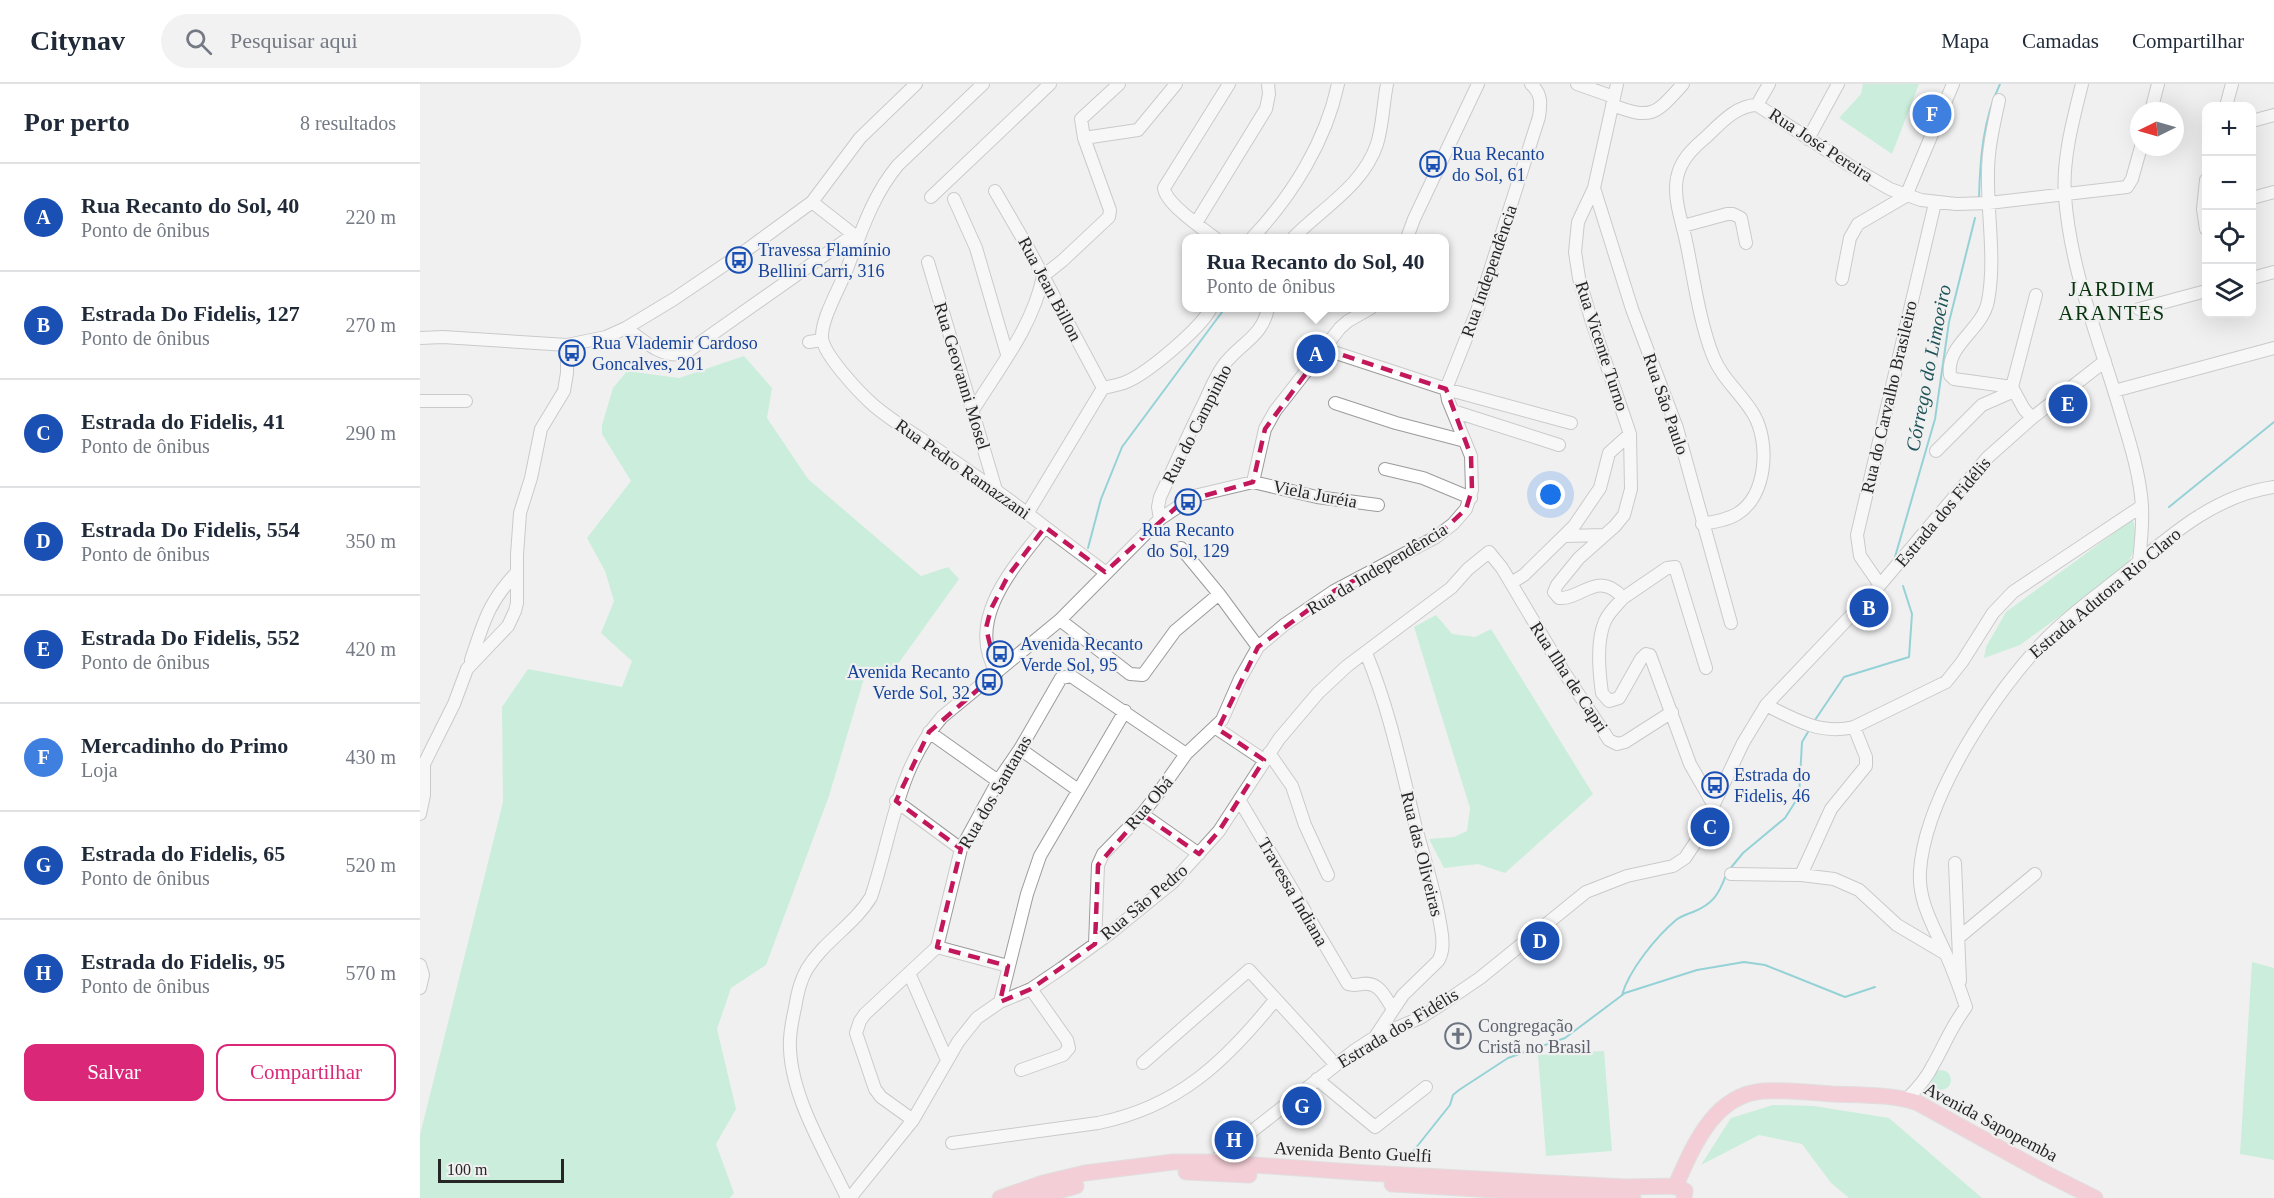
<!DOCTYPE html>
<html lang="pt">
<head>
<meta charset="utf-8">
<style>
  :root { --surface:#fff; --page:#f2f2f3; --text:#1f2937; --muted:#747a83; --line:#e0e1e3; --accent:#db2777 }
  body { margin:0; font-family:Georgia,serif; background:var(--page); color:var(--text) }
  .controls { position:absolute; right:18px; top:18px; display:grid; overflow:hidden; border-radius:12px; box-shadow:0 6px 24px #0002 }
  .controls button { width:54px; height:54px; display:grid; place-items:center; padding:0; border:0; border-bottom:2px solid var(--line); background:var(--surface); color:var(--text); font:30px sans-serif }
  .compass { position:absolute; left:1710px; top:18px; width:54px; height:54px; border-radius:50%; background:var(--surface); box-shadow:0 6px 24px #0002; rotate:265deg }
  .scale { position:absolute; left:18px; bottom:15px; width:126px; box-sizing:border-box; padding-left:6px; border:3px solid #262627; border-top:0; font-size:16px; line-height:21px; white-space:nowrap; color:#262627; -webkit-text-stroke:4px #f0f0f1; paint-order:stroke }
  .you { position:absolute; left:1131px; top:411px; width:21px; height:21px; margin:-15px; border:4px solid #fff; border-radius:50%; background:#1a73e8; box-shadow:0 0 0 9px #1a73e833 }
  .badge { display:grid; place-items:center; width:39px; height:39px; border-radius:50%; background:var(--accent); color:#fff; font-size:20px; font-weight:700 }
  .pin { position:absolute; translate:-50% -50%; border:3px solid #fff; box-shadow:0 2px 6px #0006 }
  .popup { position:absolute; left:762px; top:150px; width:267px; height:78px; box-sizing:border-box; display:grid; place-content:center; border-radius:12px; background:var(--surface); filter:drop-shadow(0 2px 4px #0005); font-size:20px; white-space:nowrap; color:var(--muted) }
  .popup b { font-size:22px; color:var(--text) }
  .popup::after { content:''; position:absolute; left:50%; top:100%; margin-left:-12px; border:12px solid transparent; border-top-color:var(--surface) }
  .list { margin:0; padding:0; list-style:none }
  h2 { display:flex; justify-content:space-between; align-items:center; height:78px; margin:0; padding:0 24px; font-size:26px }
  h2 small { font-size:20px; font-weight:400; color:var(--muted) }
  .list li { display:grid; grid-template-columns:39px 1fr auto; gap:18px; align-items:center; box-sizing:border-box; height:108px; padding:0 24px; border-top:2px solid var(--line) }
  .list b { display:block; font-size:22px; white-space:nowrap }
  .list p { margin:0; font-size:20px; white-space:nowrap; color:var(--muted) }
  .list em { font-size:20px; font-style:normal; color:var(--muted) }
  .actions { display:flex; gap:12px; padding:18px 24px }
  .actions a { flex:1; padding:14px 0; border:2px solid var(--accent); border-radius:12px; text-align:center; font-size:21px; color:var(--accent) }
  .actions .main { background:var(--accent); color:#fff }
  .icon { flex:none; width:33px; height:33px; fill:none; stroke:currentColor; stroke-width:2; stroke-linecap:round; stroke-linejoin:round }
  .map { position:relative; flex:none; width:1854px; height:1114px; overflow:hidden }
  header { display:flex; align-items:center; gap:36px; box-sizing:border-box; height:84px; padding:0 30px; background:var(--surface); border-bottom:2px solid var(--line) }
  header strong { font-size:28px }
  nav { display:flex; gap:33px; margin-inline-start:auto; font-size:21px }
  .search { width:420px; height:54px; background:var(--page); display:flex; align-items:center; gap:15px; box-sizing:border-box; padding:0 21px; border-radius:33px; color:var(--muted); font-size:22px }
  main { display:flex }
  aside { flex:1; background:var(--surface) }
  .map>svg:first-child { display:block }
  .green { fill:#9bebc2 }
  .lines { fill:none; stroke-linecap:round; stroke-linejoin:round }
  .stream { stroke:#27adb6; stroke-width:2 }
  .minor-casing { stroke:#9b9b9c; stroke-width:14 }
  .major-casing { stroke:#cbcbcb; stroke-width:17 }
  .minor { stroke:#fff; stroke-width:12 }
  .major { stroke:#f8a5b6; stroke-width:15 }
  .marked { fill:none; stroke:#c2185b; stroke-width:4.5; stroke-dasharray:12 8; stroke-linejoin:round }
  .labels { text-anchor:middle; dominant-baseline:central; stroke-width:4.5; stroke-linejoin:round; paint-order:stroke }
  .street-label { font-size:18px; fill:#262627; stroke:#f0f0f1 }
  .transit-label { font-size:18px; fill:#164399; stroke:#f0f0f1; text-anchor:start }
  .worship-label { font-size:18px; fill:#5b616d; stroke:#f0f0f1; text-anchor:start }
  .water-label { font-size:20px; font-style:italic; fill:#1f5458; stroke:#f0f0f1 }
  .quarter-label { font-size:21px; letter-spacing:1.5px; fill:#08350f; stroke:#f0f0f1 }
</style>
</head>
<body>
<header>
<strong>Citynav</strong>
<div class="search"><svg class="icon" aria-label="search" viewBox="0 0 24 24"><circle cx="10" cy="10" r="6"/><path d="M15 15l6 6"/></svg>Pesquisar aqui</div>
<nav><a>Mapa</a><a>Camadas</a><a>Compartilhar</a></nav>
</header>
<main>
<aside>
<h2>Por perto<small>8 resultados</small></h2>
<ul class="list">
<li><span class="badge" style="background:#1a4fb4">A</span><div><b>Rua Recanto do Sol, 40</b><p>Ponto de ônibus</p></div><em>220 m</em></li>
<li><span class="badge" style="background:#1a4fb4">B</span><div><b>Estrada Do Fidelis, 127</b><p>Ponto de ônibus</p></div><em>270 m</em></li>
<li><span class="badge" style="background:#1a4fb4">C</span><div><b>Estrada do Fidelis, 41</b><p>Ponto de ônibus</p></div><em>290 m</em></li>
<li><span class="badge" style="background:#1a4fb4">D</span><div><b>Estrada Do Fidelis, 554</b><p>Ponto de ônibus</p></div><em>350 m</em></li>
<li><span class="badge" style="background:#1a4fb4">E</span><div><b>Estrada Do Fidelis, 552</b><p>Ponto de ônibus</p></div><em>420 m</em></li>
<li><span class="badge" style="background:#3f7fe0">F</span><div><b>Mercadinho do Primo</b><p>Loja</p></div><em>430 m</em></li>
<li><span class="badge" style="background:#1a4fb4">G</span><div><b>Estrada do Fidelis, 65</b><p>Ponto de ônibus</p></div><em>520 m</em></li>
<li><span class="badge" style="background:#1a4fb4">H</span><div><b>Estrada do Fidelis, 95</b><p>Ponto de ônibus</p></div><em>570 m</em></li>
</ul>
<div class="actions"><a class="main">Salvar</a><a>Compartilhar</a></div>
</aside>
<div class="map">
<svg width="1854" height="1114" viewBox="0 0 1854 1114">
  <rect width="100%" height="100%" fill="#f0f0f1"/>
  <path class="green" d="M1443 0H1499L1472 70 1419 34 1441 10Z
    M324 272 352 304 347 334 388 395 501 492 528 483 539 495 478 580 445 591 409 712 346 881 311 904 297 945 316 1025 296 1060 314 1109 310 1114H0V1051L83 718 82 623 108 585 202 603 212 577 181 549 194 517 185 487 167 454 211 397 182 350V341L193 304 207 287 259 294Z
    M1713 435C1718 459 1715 473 1698 490L1600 561 1564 574 1566 563 1586 528Z
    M1016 531 1032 550 1055 553 1071 545 1173 710 1085 789 1058 780 1024 784 1009 755 1034 753 1047 747 1050 724 994 543Z
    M1832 878 1854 884V1076L1820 1070Z
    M1184 967 1192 1067 1126 1072 1118 971Z
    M1511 996a10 10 0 1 1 20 0a10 10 0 1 1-20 0Z
    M1353 1021 1394 1022 1469 1034 1562 1114H1429L1411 1099 1382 1060 1339 1051 1281 1081 1311 1034Z"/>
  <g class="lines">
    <path class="stream" d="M1559 114C1560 75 1563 35 1580 0
      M1749 423 1854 338
      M668 464 681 415 702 363 805 224
      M1475 473 1515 335 1529 238 1555 134
      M1395 636 1424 593 1489 573 1492 530 1483 502
      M1309 786 1323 769 1365 734 1379 712 1382 658 1388 648
      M1202 911C1209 886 1236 853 1256 836 1261 832 1268 830 1273 828 1293 820 1299 810 1306 791
      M987 1075 1030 1021 1033 1011 1039 1006 1088 974 1145 954 1205 909 1277 886 1324 878 1345 881 1425 913 1455 903"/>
    <g class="minor-casing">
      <path id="minor" d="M563 0 478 81C453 111 442 146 428 182 421 202 401 234 402 254 404 271 438 307 451 319 471 337 496 351 518 366 555 391 590 416 625 443 594 483 544 536 577 589
        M1157 0 1194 13
        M1197 0 1174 104 1158 138 1155 168 1159 194 1171 235 1210 350 1211 405 1204 431 1195 442 1159 474 1137 501 1134 508 1139 514C1161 516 1178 485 1203 514 1197 521 1189 528 1185 537 1176 557 1179 588 1182 609L1189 617 1199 614 1221 575 1226 570 1230 571 1270 680 1293 720
        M1662 0C1653 36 1642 76 1645 113 1651 190 1681 260 1702 333 1711 362 1720 392 1722 422 1723 441 1721 459 1719 477
        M1579 16C1574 40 1568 64 1568 89 1567 130 1576 175 1568 217 1562 247 1526 260 1530 291L1534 295 1592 303 1604 325 1612 334
        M1192 21C1232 36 1235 31 1263 0
        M1337 21 1349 0
        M1806 22 1812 0
        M1731 27 1738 0
        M1832 37 1854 31
        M664 54 718 46 756 0
        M1388 55 1418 0
        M1786 96 1783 125 1786 145
        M1174 104 1212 225 1257 344 1311 539
        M575 107 607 162 683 304
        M1486 112 1533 0
        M511 113 630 0
        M1832 114 1854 108
        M534 115 556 164 587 270
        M392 118 438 154
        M776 139 846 25 849 10 848 0
        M1263 142 1307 130H1313L1321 134 1326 159
        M795 154C783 145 745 119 744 104L809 0
        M832 154C872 112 906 57 918 0
        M873 154C902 124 943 102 957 60 963 41 963 20 967 0
        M987 154 994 135 1058 0
        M508 178 576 406
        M623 192 642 177 689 133 690 126 664 54 661 35 699 0
        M1832 194 1854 188
        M1422 195 1430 154 1438 140 1486 112
        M1719 225 1786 207
        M206 244C224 257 241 274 264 270L433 151
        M0 254 23 253 147 261 186 253 206 244 254 215 328 165 392 118 440 54 496 0
        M389 258 402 256
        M904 265 1026 305 1151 339
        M1592 303 1616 211
        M1694 307 1854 264
        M0 317H46
        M915 319 976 339 1045 357
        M553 326C579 284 613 242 623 192
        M1033 327 1139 361
        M1516 367 1562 321 1594 307
        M965 385 1003 394 1051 414
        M833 398 897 413 958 421
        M607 430 683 304C691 302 699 301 706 298 728 289 781 244 791 224
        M740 435 738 423 740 413C755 381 769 349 785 317 791 304 797 288 807 277 823 258 843 251 848 224
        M1282 440C1294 438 1307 436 1317 430 1347 412 1350 359 1334 331 1322 310 1302 295 1293 272 1279 236 1274 195 1266 157 1262 138 1253 114 1257 94 1260 77 1272 65 1285 54 1299 41 1316 21 1337 21L1432 83 1470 105 1501 116 1536 120 1569 119 1707 103 1712 95 1721 63
        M625 443 685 488
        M1145 452 1184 451
        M761 464 799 510 838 563
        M1091 499 1104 491 1154 442 1180 404 1189 369 1210 350
        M1460 501 1440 472 1437 451 1515 119
        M1203 514 1247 484 1255 483 1286 584
        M640 536 710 590 723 591 755 547 799 510
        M946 569C969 624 981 682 995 740 1005 777 1017 814 1022 851 1023 861 1023 869 1018 877L983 911 955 953
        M51 576C64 537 68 519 97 488
        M1346 621C1375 636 1402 651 1434 643L1526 598 1542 578 1573 529 1593 508 1722 422
        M796 644 844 676
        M509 648 578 697
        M600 665 658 706
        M849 669 872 702 885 741 908 791
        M476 717 541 765
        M820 717 928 900C933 902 936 901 942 900 959 897 965 913 973 925
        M0 730 4 711V680L34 620 47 585 88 542 95 527 97 519V471L100 429 111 394 121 345 144 307 147 289V261
        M722 730 779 770
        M1535 779 1540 897
        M1311 790 1381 791 1414 795 1439 806 1477 841 1526 870
        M1381 791 1411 725 1446 682V673L1434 643
        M1538 854 1615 790
        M675 860 678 781 683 770 722 730 737 711 766 670 802 636 820 595 838 563 864 541 914 507 1016 453 1033 440 1046 425 1052 406 1051 372 1028 316 1026 305 1057 227 1119 33C1121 19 1122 10 1111 0
        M517 863 588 882
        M0 881 3 891 0 904
        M489 889 527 976
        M580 918 607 810 620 772 705 627
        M723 979 829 886 916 981
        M601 986 643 971 649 964 647 956 611 905
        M897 995 955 1043 1006 1003
        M1487 1015C1497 1005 1507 994 1513 981 1525 960 1531 943 1546 923 1540 905 1533 886 1525 868 1513 841 1498 817 1500 787 1505 713 1575 607 1626 555 1651 529 1682 508 1710 485 1753 449 1797 411 1854 403
        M493 1036 461 1013 455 1005 436 949 440 937 445 930 517 863 541 765 578 697 600 665 641 594 651 592 766 670
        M532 1059 678 1039C758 1023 805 978 855 916
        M792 1081 793 1078 935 966 955 953 1000 934 1022 920 1060 894 1166 808 1207 792 1253 782 1265 774 1277 756 1323 659 1346 621 1460 501 1567 374 1612 334 1685 277
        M427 1114C406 1069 372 1015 370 965 369 952 372 937 375 924 377 910 380 897 387 885 404 857 434 841 451 813 472 751 477 684 522 633L640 536 740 435 774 412 833 398 845 345 855 327 920 244 928 237 951 224
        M430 1114 493 1036 538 958 557 934 580 918 611 905 642 884 689 850 753 798 799 747 859 655 898 609 927 582 1031 504 1048 485 1069 468 1082 484 1142 585 1189 656 1197 660 1205 658 1252 628"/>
    </g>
    <g class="major-casing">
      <path id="major" d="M766 1088 829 1091
        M972 1100 1213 1114
        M1255 1103C1273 1063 1293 1011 1343 1007 1366 1006 1389 1008 1412 1010 1440 1011 1472 1010 1498 1019L1625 1089 1675 1114
        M580 1114 623 1099 665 1089 753 1078H793L947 1089 1206 1103 1257 1102 1265 1107 1264 1114
        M612 1114 656 1102"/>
    </g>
    <use href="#minor" class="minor"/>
    <use href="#major" class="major"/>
  </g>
  <path d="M0 0H1854V1114H0ZM904 265 1026 305 1051 372 1052 406 1046 425 1016 453 914 507 838 563 798 645 844 676 799 747 779 770 722 730 678 781 675 860 611 905 580 918 588 882 517 863 541 765 476 717 509 648 577 589 566 544 571 525 588 492 625 443 685 488 762 418 833 398 845 345Z" fill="#f0f0f1" fill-opacity=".55" fill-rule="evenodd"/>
  <path class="marked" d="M904 265 1026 305 1051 372 1052 406 1046 425 1016 453 914 507 838 563 798 645 844 676 799 747 779 770 722 730 678 781 675 860 611 905 580 918 588 882 517 863 541 765 476 717 509 648 577 589 566 544 571 525 588 492 625 443 685 488 762 418 833 398 845 345Z"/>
  <defs>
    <g id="bus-ring" transform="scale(1.35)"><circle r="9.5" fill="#f0f0f1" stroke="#1a4fb4" stroke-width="1.5"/><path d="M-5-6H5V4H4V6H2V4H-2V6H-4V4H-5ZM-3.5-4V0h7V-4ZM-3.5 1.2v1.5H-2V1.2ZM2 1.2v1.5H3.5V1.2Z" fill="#1a4fb4"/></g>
    <g id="church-ring" transform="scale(1.35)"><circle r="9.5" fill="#f0f0f1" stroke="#6b7280" stroke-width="1.5"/><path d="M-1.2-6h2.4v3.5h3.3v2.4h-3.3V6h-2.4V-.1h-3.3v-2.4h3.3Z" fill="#6b7280"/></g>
  </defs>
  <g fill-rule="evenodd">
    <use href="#bus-ring" x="1013" y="80"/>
    <use href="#bus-ring" x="319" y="176"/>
    <use href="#bus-ring" x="152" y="269"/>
    <use href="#bus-ring" x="768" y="418"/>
    <use href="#bus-ring" x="580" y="570"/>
    <use href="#bus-ring" x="569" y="598"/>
    <use href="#bus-ring" x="1295" y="701"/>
    <use href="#church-ring" x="1038" y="952"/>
  </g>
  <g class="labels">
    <g class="street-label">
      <text transform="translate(1401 61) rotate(33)">Rua José Pereira</text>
      <text transform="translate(1069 187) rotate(-71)">Rua Independência</text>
      <text transform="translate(630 205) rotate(62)">Rua Jean Billon</text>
      <text transform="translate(1182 262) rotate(72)">Rua Vicente Turno</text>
      <text transform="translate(542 292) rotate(73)">Rua Geovanni Mosel</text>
      <text transform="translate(1469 313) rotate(-77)">Rua do Carvalho Brasileiro</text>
      <text transform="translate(1246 320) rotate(71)">Rua São Paulo</text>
      <text transform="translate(777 340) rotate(-63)">Rua do Campinho</text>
      <text transform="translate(543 385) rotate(35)">Rua Pedro Ramazzani</text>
      <text transform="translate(895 410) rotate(11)">Viela Juréia</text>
      <text transform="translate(1523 428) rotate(-50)">Estrada dos Fidélis</text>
      <text transform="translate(957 485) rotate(-31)">Rua da Independência</text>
      <text transform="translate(1685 509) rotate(-40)">Estrada Adutora Rio Claro</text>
      <text transform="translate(1149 593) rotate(57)">Rua Ilha de Capri</text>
      <text transform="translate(575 708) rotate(-60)">Rua dos Santanas</text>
      <text transform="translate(729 719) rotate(-50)">Rua Obá</text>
      <text transform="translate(1002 770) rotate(76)">Rua das Oliveiras</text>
      <text transform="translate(873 808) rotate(60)">Travessa Indiana</text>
      <text transform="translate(724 818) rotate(-40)">Rua São Pedro</text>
      <text transform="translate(978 944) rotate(-31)">Estrada dos Fidélis</text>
      <text transform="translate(1571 1038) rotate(28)">Avenida Sapopemba</text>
      <text transform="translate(933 1068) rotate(3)">Avenida Bento Guelfi</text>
    </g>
    <g class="transit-label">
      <text x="1032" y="70">Rua Recanto<tspan x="1032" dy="21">do Sol, 61</tspan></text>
      <text x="338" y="166">Travessa Flamínio<tspan x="338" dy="21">Bellini Carri, 316</tspan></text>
      <text x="172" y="259">Rua Vlademir Cardoso<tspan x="172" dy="21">Goncalves, 201</tspan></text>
      <text x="768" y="446" text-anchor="middle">Rua Recanto<tspan x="768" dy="21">do Sol, 129</tspan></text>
      <text x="600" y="560">Avenida Recanto<tspan x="600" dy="21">Verde Sol, 95</tspan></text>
      <text x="550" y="588" text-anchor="end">Avenida Recanto<tspan x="550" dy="21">Verde Sol, 32</tspan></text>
      <text x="1314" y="691">Estrada do<tspan x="1314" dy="21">Fidelis, 46</tspan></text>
    </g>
    <g class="worship-label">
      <text x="1058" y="942">Congregação<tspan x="1058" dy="21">Cristã no Brasil</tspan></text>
    </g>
    <g class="water-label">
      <text transform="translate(1508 284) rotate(-79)">Córrego do Limoeiro</text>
    </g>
    <g class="quarter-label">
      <text x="1692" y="205">JARDIM<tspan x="1692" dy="24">ARANTES</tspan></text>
    </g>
  </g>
</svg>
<div class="controls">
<button>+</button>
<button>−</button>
<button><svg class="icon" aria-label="locate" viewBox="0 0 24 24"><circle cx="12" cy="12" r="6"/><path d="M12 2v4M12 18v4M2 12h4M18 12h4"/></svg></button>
<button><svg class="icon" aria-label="layers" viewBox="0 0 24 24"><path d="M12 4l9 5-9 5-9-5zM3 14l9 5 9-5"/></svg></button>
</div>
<svg class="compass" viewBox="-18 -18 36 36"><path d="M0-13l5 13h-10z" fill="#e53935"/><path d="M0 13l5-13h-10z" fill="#747a83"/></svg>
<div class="scale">100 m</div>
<div class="you"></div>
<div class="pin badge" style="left:896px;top:270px;background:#1a4fb4">A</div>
<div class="popup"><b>Rua Recanto do Sol, 40</b>Ponto de ônibus</div>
<div class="pin badge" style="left:1449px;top:524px;background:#1a4fb4">B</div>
<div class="pin badge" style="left:1290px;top:743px;background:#1a4fb4">C</div>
<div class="pin badge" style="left:1120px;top:857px;background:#1a4fb4">D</div>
<div class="pin badge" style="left:1648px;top:320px;background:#1a4fb4">E</div>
<div class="pin badge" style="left:1512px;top:30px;background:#3f7fe0">F</div>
<div class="pin badge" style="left:882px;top:1022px;background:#1a4fb4">G</div>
<div class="pin badge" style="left:814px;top:1056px;background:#1a4fb4">H</div>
</div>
</main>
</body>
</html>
